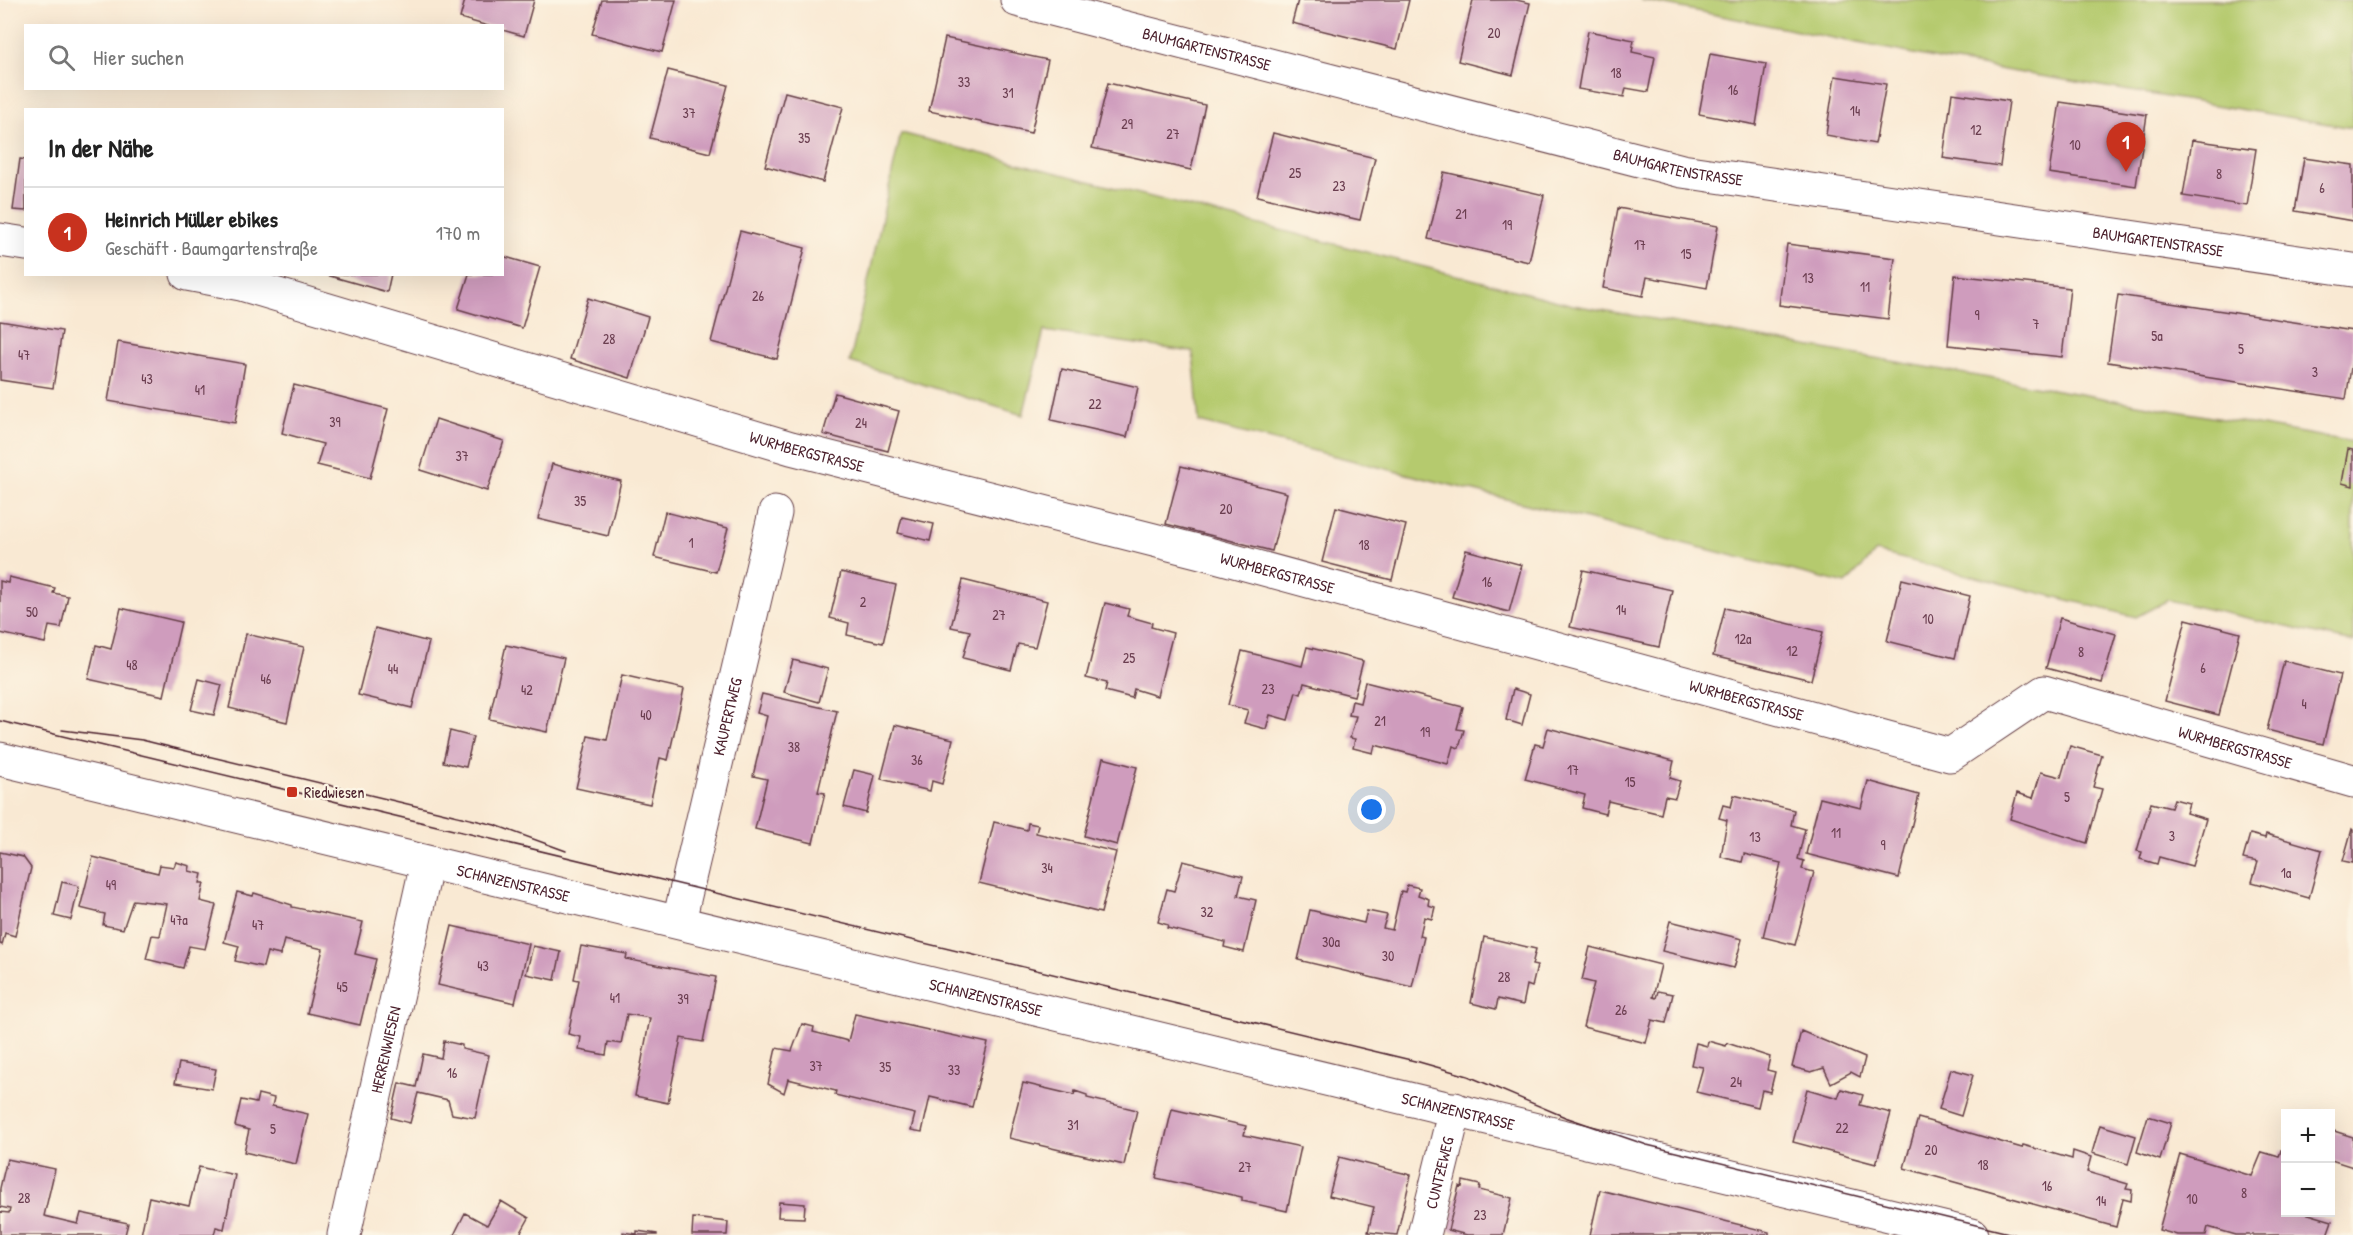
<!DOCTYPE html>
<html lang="de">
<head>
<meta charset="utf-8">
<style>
  :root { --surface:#fff; --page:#f6f6f6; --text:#222; --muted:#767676; --line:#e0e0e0; --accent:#c8321e }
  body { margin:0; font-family:"Patrick Hand",sans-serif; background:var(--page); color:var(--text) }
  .controls { position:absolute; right:18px; bottom:18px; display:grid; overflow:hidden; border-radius:0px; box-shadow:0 6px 24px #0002 }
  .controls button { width:54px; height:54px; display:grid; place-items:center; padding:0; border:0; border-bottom:2px solid var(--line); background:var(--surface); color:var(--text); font:30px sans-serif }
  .you { position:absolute; left:1372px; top:810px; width:21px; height:21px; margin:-15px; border:4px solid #fff; border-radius:50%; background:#1a73e8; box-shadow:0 0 0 9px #1a73e833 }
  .badge { display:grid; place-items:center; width:39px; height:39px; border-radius:50%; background:var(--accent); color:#fff; font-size:20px; font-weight:700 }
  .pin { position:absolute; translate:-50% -50px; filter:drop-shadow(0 2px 3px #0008) }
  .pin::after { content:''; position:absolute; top:32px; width:21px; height:18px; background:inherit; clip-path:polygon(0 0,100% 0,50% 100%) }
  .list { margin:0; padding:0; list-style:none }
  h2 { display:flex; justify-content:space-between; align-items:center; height:78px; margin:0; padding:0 24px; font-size:26px }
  h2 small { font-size:20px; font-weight:400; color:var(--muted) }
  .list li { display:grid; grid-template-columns:39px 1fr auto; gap:18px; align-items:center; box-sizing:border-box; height:90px; padding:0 24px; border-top:2px solid var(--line) }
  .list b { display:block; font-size:22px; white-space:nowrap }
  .list p { margin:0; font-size:20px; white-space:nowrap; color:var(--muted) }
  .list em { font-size:20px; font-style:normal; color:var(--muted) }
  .icon { flex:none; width:33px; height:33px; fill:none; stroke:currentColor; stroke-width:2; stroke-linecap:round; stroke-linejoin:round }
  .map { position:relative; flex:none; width:2353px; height:1235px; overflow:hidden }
  .search { position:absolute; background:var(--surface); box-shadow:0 6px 24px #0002; left:24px; top:24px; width:480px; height:66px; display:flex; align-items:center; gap:15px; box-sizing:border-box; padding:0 21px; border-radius:0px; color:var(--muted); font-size:22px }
  .panel { position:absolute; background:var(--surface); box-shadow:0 6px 24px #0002; left:24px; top:108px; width:480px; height:168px; border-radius:0px }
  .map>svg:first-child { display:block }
  .green { fill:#b5ca6e; stroke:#80744c; stroke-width:1.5 }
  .building { fill:#cf9cbd }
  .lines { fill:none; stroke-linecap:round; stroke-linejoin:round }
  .minor-casing { stroke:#643d44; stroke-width:35 }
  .tertiary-casing { stroke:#643d44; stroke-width:35 }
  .minor { stroke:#fff; stroke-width:33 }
  .tertiary { stroke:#fff; stroke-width:33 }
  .tram { stroke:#4a1f2b; stroke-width:1.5 }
  .poi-dot { fill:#c8321e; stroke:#fcf5e5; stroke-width:2 }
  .labels { text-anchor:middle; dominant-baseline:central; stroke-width:4.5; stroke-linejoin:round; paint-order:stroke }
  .number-label { font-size:14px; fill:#6b3e50 }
  .street-label { font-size:16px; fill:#4a1f2b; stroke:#fcf5e5 }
  .poi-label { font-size:16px; fill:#4a1f2b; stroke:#fcf5e5; text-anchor:start }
</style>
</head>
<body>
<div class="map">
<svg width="2353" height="1235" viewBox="0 0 2353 1235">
  <rect width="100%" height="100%" fill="#fcf5e5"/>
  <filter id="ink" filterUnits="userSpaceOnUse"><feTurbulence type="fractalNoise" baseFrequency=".0167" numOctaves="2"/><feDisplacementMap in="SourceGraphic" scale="12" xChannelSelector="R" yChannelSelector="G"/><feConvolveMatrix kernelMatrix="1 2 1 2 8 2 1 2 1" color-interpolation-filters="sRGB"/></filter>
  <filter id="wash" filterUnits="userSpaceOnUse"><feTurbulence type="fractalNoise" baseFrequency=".008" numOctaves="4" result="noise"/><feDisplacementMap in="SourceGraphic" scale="24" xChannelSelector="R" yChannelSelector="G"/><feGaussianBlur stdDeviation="1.35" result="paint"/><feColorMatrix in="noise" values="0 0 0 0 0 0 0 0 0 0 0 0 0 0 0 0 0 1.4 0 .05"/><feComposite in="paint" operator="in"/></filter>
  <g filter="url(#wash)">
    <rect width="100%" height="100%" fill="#f9e9d3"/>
    <path class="green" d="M1641 0H2353V128L1944 60Z
      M901 133 1573 305 2353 442V642L2168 600 2136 617 1876 552 1846 584 1199 422 1193 352 1044 331 1023 415 850 362Z"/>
    <g id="blocks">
      <path class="building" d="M465 0H534L524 36 502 30V26H488L460 18Z
        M602 0H676L662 52 592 34Z
        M1298 0H1409L1397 49 1292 23Z
        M1473 0H1516L1530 3 1513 75 1458 61Z
        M1588 31 1634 40 1632 52 1655 57 1648 92 1626 88 1624 97 1578 89Z
        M945 38 1048 60 1031 133 929 111Z
        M1710 54 1766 64 1756 125 1699 114Z
        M668 70 728 85 710 153 650 138Z
        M1835 76 1886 84 1875 144 1826 135Z
        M1108 83 1205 105 1191 170 1092 148Z
        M785 92 843 107 823 182 765 166Z
        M1952 93 2009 101 2000 166 1943 158Z
        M2060 102 2147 115 2136 186 2049 173Z
        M1273 133 1375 158 1360 220 1257 196Z
        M2192 140 2256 149 2247 206 2183 196Z
        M2304 158 2353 165V221L2295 211Z
        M20 159 26 160V211L13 210Z
        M1444 172 1544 195 1529 262 1428 239Z
        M1618 208 1718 226 1707 288 1647 277 1643 296 1603 288Z
        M740 231 805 248 777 359 711 342Z
        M1787 244 1895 258 1888 319 1779 305Z
        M502 256 540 267 522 328 458 309 469 274H502Z
        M323 274H391L387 292Z
        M1955 275 2070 288 2062 357 1948 345Z
        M2118 295 2353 331V355L2346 399 2108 362Z
        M588 298 648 317 630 378 570 359Z
        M0 321 62 331 53 388 0 380Z
        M118 342 245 364 235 423 108 401Z
        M1062 369 1138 387 1127 437 1051 420Z
        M294 385 388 409 370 478 317 465 323 444 282 433Z
        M835 393 899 411 888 451 823 434Z
        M436 419 504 441 487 491 420 470Z
        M2348 449 2353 450V486L2342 483Z
        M552 464 621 481 608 536 538 519Z
        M1181 466 1287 493 1272 551 1166 524Z
        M1336 507 1406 525 1392 580 1322 562Z
        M665 512 728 528 716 572 654 557Z
        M902 517 934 524 930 541 898 533Z
        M1466 550 1522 565 1509 612 1452 597Z
        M1583 570 1672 590 1659 647 1570 627Z
        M841 572 896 585 883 643 847 635 849 623 830 618Z
        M9 577 55 588 53 593 68 596 61 628 49 626 45 643 0 633V581L8 583Z
        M1902 579 1970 596 1955 658 1887 641Z
        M963 580 1047 601 1035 647 1018 644 1011 670 963 658 970 631 951 627Z
        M1105 603 1129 609 1127 616 1152 623 1151 627 1173 633 1157 696 1134 689 1132 698 1105 691 1107 683 1086 678Z
        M121 608 181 622 164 696 88 679 96 645 111 649Z
        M1725 608 1823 632 1811 680 1713 656Z
        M2060 618 2116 634 2102 683 2046 668Z
        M2186 619 2240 633 2219 715 2165 701Z
        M375 628 429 642 412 708 358 695Z
        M246 634 304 647 287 722 229 708Z
        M506 645 564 658 547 732 489 719Z
        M1307 647 1363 661 1354 696 1304 683 1301 694 1296 692 1288 720 1270 715 1266 729 1244 723 1248 710 1228 705 1242 651 1302 666Z
        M793 660 828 669 819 702 784 692Z
        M2284 661 2340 675 2323 744 2267 730Z
        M622 675 684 689 668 760 660 758 650 804 576 788 588 736 607 740Z
        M199 679 222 685 214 715 191 710Z
        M1365 682 1463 707 1457 729 1464 730 1459 748 1453 746 1448 764 1375 745 1373 753 1353 748 1355 739 1350 738 1356 716 1349 715 1352 701 1360 703Z
        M1513 689 1530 694 1522 725 1506 720Z
        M762 694 837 711 818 792 825 793 813 843 755 829 767 779 753 776 767 716 757 713Z
        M895 725 953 739 942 784 932 781 930 791 881 779Z
        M1548 728 1674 761 1670 778 1680 781 1675 798 1665 796 1661 814 1608 801 1605 814 1582 808 1585 795 1525 779 1535 744 1543 746Z
        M450 731 473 737 466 767 443 762Z
        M2070 746 2102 755 2093 787 2102 789 2087 843 2010 819 2017 793 2033 798 2041 772 2061 777Z
        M1103 758 1137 767 1117 845 1084 836Z
        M854 770 875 775 866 813 844 807Z
        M1868 781 1919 795 1899 878 1806 854 1820 798 1861 808Z
        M1734 795 1794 810 1791 825 1805 829 1798 859 1804 861 1802 869 1814 872 1795 945 1763 937 1781 863 1744 854 1742 862 1721 857 1727 820 1719 818 1723 805 1731 807Z
        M2174 799 2189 803 2186 813 2206 819 2192 866 2159 857 2157 864 2140 859 2142 852 2137 851 2151 803 2171 808Z
        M994 822 1027 830 1028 823 1038 825 1036 833 1116 852 1101 913 979 883Z
        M2352 829 2353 830V863L2343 861Z
        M2250 834 2265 838 2266 834 2322 850 2309 898 2252 882 2258 862 2243 859Z
        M0 852 23 857 31 868 15 936 5 933 2 945 0 944Z
        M93 857 158 873 160 865 174 867 176 862 190 866 189 871 202 874 200 883H204L200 901 216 905 205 949 189 946 183 968 146 959 152 935 160 936 167 904 133 900 123 929 103 925 105 914 80 908Z
        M1183 861 1243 876 1238 896 1256 900 1244 952 1224 947 1225 942 1167 928 1168 925 1158 922 1167 889 1174 891Z
        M62 882 79 886 71 920 54 916Z
        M1407 885 1420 888 1418 895 1429 899 1428 905 1435 907 1432 919 1424 917 1420 936 1424 937 1412 987 1298 960 1310 910 1364 923 1367 911 1387 915 1383 928 1392 930 1401 891 1405 892Z
        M237 892 253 896 254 893 292 905V907L363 922 355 954 376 959 360 1025 307 1013 323 949 284 940 280 955 267 952 263 967 235 961 239 946 224 942Z
        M1670 921 1742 939 1734 968 1662 951Z
        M452 926 529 944 515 1003 438 985Z
        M1484 937 1536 949 1532 965 1537 966 1532 987 1527 985 1523 1005 1498 999 1496 1009 1471 1003Z
        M533 946 561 952 555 980 526 974Z
        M581 946 627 954 626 959 716 977 703 1042 681 1038 668 1103 635 1096 650 1018 627 1014 621 1044 608 1042 606 1055 579 1050 581 1037 568 1034 579 980 574 979Z
        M1590 947 1661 965 1653 997 1656 998 1658 991 1673 994 1666 1023 1652 1020 1646 1043 1583 1027 1594 983 1582 980Z
        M855 1014 988 1043 972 1107 930 1097 922 1132 911 1130 915 1114 835 1095 836 1091 788 1079 784 1093 768 1084 776 1048 792 1051 802 1024 814 1027 813 1032 848 1041Z
        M1801 1031 1865 1058 1860 1077 1851 1072 1831 1083 1824 1068 1811 1072 1792 1067Z
        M444 1041 462 1045V1049L489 1055 475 1118 452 1114 448 1100 418 1093 410 1123 391 1118 399 1083 416 1087 423 1054 441 1058Z
        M1708 1041 1726 1046 1727 1043 1770 1057 1767 1070 1775 1072 1770 1092 1762 1090 1758 1107 1696 1092 1703 1067 1691 1065 1696 1043 1707 1046Z
        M179 1063 216 1069 212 1089 175 1083Z
        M1951 1069 1973 1075 1961 1116 1939 1109Z
        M1023 1083 1074 1095 1075 1091 1087 1095V1098L1137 1110 1124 1165 1009 1138Z
        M1807 1089 1838 1098 1841 1089 1863 1095 1860 1105 1891 1113 1876 1164 1793 1142Z
        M258 1094 274 1098 272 1106 308 1114 296 1164 244 1152 249 1130 235 1126 241 1100 256 1103Z
        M1172 1109 1246 1126 1244 1135 1301 1147 1287 1211 1242 1201V1197L1156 1178Z
        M2148 1116 2171 1123 2160 1160 2137 1152Z
        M1918 1118 2022 1148 2023 1145 2072 1159 2073 1151 2091 1157 2087 1172 2128 1184 2126 1189 2132 1190 2131 1201 2123 1199 2116 1227 1904 1168Z
        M2100 1125 2136 1136 2128 1164 2092 1153Z
        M2331 1130 2353 1137V1167L2331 1160Z
        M2281 1150 2286 1152V1212H2302L2332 1221 2327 1235H2236L2208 1227 2206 1235H2177L2159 1230 2180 1154 2252 1176 2262 1152 2279 1157Z
        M1339 1157 1411 1175 1397 1235 1368 1232 1374 1207 1329 1196Z
        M7 1159 55 1169 44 1216 78 1224 81 1213 128 1223 125 1235H0V1212L9 1213 10 1209 0 1207V1188Z
        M199 1167 235 1175 224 1229 216 1227 214 1235H141L149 1197 189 1206Z
        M1463 1181 1480 1185 1479 1190 1512 1198 1503 1235H1467L1448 1230 1459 1186 1462 1187Z
        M1600 1190 1769 1232V1235H1590Z
        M501 1201 529 1218 520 1234 454 1235 465 1213 487 1225Z
        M779 1202 805 1204 804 1218 778 1217Z
        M693 1218 728 1222 727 1235H692Z
        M637 1231 657 1234V1235H623V1232L637 1234Z"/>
    </g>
  </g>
  <g filter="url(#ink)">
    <use href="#blocks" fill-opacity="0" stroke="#643d44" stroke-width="1.5"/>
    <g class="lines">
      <g class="minor-casing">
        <g id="minor">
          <path id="s1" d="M1017 0 1682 171 2353 270"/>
          <path d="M0 240 26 244"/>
          <path id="s2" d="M187 274 241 284 791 448 1205 553 1950 755 2044 692 2353 781"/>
          <path id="s3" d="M679 921 775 513"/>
          <path id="s4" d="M344 1235 427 863"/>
          <path id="s5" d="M1424 1235 1455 1109"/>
        </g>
      </g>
      <g class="tertiary-casing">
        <g id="tertiary">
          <path id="s6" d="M0 759 1972 1235"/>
        </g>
      </g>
      <use href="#minor" class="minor"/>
      <use href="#tertiary" class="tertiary"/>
      <path class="tram" d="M0 721 1419 1062 1468 1076 1565 1117 1647 1145 2017 1235
        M62 730 142 740 174 748 495 825 566 851"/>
    </g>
  </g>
  <rect class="poi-dot" x="286" y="786" width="12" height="12" rx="3"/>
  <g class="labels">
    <g class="number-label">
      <text x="1494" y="32">20</text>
      <text x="1616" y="72">18</text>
      <text x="964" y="81">33</text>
      <text x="1733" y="89">16</text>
      <text x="1008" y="92">31</text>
      <text x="1855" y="110">14</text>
      <text x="689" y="112">37</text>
      <text x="1127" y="123">29</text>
      <text x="1976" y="129">12</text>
      <text x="1173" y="133">27</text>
      <text x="804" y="137">35</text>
      <text x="2075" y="144">10</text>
      <text x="1295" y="172">25</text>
      <text x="2219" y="173">8</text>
      <text x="1339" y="185">23</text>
      <text x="2322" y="187">6</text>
      <text x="1461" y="213">21</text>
      <text x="1507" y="224">19</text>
      <text x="1640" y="244">17</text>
      <text x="1686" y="253">15</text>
      <text x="1808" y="277">13</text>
      <text x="1865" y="286">11</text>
      <text x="758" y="295">26</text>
      <text x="1977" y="314">9</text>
      <text x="2036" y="323">7</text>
      <text x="2157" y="335">5a</text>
      <text x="609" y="338">28</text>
      <text x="2241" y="348">5</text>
      <text x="24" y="354">47</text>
      <text x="2315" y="371">3</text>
      <text x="147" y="378">43</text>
      <text x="200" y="389">41</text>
      <text x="1095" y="403">22</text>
      <text x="335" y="421">39</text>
      <text x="861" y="422">24</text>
      <text x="462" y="455">37</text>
      <text x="580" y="500">35</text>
      <text x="1226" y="508">20</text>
      <text x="691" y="542">1</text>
      <text x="1364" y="544">18</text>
      <text x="1487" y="581">16</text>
      <text x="863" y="601">2</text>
      <text x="1621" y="609">14</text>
      <text x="32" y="611">50</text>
      <text x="999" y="614">27</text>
      <text x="1928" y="618">10</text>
      <text x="1743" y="638">12a</text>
      <text x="1792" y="650">12</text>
      <text x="2081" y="651">8</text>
      <text x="1129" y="657">25</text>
      <text x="132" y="664">48</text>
      <text x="2203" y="667">6</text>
      <text x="393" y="668">44</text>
      <text x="266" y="678">46</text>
      <text x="1268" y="688">23</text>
      <text x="527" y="689">42</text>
      <text x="2304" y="703">4</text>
      <text x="646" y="714">40</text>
      <text x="1380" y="720">21</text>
      <text x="1425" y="731">19</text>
      <text x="794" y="746">38</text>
      <text x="917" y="759">36</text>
      <text x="1573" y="769">17</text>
      <text x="1630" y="781">15</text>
      <text x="2067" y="796">5</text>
      <text x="1836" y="832">11</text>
      <text x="2172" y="835">3</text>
      <text x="1755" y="836">13</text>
      <text x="1883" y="844">9</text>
      <text x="1047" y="867">34</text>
      <text x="2286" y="872">1a</text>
      <text x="111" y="884">49</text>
      <text x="1207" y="911">32</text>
      <text x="179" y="919">47a</text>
      <text x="258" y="924">47</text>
      <text x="1331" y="941">30a</text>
      <text x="1388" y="955">30</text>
      <text x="483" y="965">43</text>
      <text x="1504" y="976">28</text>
      <text x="342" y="986">45</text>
      <text x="615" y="997">41</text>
      <text x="683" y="998">39</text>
      <text x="1621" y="1009">26</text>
      <text x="816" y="1065">37</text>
      <text x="885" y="1066">35</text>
      <text x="954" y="1069">33</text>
      <text x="452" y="1072">16</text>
      <text x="1736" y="1081">24</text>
      <text x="1073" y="1124">31</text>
      <text x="1842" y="1127">22</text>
      <text x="273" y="1128">5</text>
      <text x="1931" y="1149">20</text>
      <text x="1983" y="1164">18</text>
      <text x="1245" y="1166">27</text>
      <text x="2047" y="1185">16</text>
      <text x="2244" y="1192">8</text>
      <text x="24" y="1197">28</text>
      <text x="2192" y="1198">10</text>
      <text x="2101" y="1200">14</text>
      <text x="1480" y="1214">23</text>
    </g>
    <g class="street-label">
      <text stroke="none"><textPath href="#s1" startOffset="196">BAUMGARTENSTRASSE</textPath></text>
      <text stroke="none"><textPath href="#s1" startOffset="682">BAUMGARTENSTRASSE</textPath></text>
      <text stroke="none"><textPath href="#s1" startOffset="1168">BAUMGARTENSTRASSE</textPath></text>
      <text stroke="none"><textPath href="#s2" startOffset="645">WURMBERGSTRASSE</textPath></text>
      <text stroke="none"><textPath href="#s2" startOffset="1131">WURMBERGSTRASSE</textPath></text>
      <text stroke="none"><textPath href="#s2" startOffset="1617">WURMBERGSTRASSE</textPath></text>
      <text stroke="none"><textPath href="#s3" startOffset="210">KAUPERTWEG</textPath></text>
      <text stroke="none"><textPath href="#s2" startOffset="2140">WURMBERGSTRASSE</textPath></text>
      <text stroke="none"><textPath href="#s6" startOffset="528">SCHANZENSTRASSE</textPath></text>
      <text stroke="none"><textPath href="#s6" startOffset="1014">SCHANZENSTRASSE</textPath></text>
      <text stroke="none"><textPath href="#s4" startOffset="190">HERRENWIESEN</textPath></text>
      <text stroke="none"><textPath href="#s6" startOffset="1500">SCHANZENSTRASSE</textPath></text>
      <text stroke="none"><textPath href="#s5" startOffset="64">CUNTZEWEG</textPath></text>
    </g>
    <g class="poi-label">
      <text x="304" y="792">Riedwiesen</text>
    </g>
  </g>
</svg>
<div class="controls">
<button>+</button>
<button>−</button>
</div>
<div class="you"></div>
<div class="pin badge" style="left:2126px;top:172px">1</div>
<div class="search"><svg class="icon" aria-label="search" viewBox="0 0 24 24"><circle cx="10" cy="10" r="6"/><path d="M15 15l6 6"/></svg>Hier suchen</div>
<section class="panel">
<h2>In der Nähe<small></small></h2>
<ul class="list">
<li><span class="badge">1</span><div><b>Heinrich Müller ebikes</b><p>Geschäft · Baumgartenstraße</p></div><em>170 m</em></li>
</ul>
</section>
</div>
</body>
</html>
